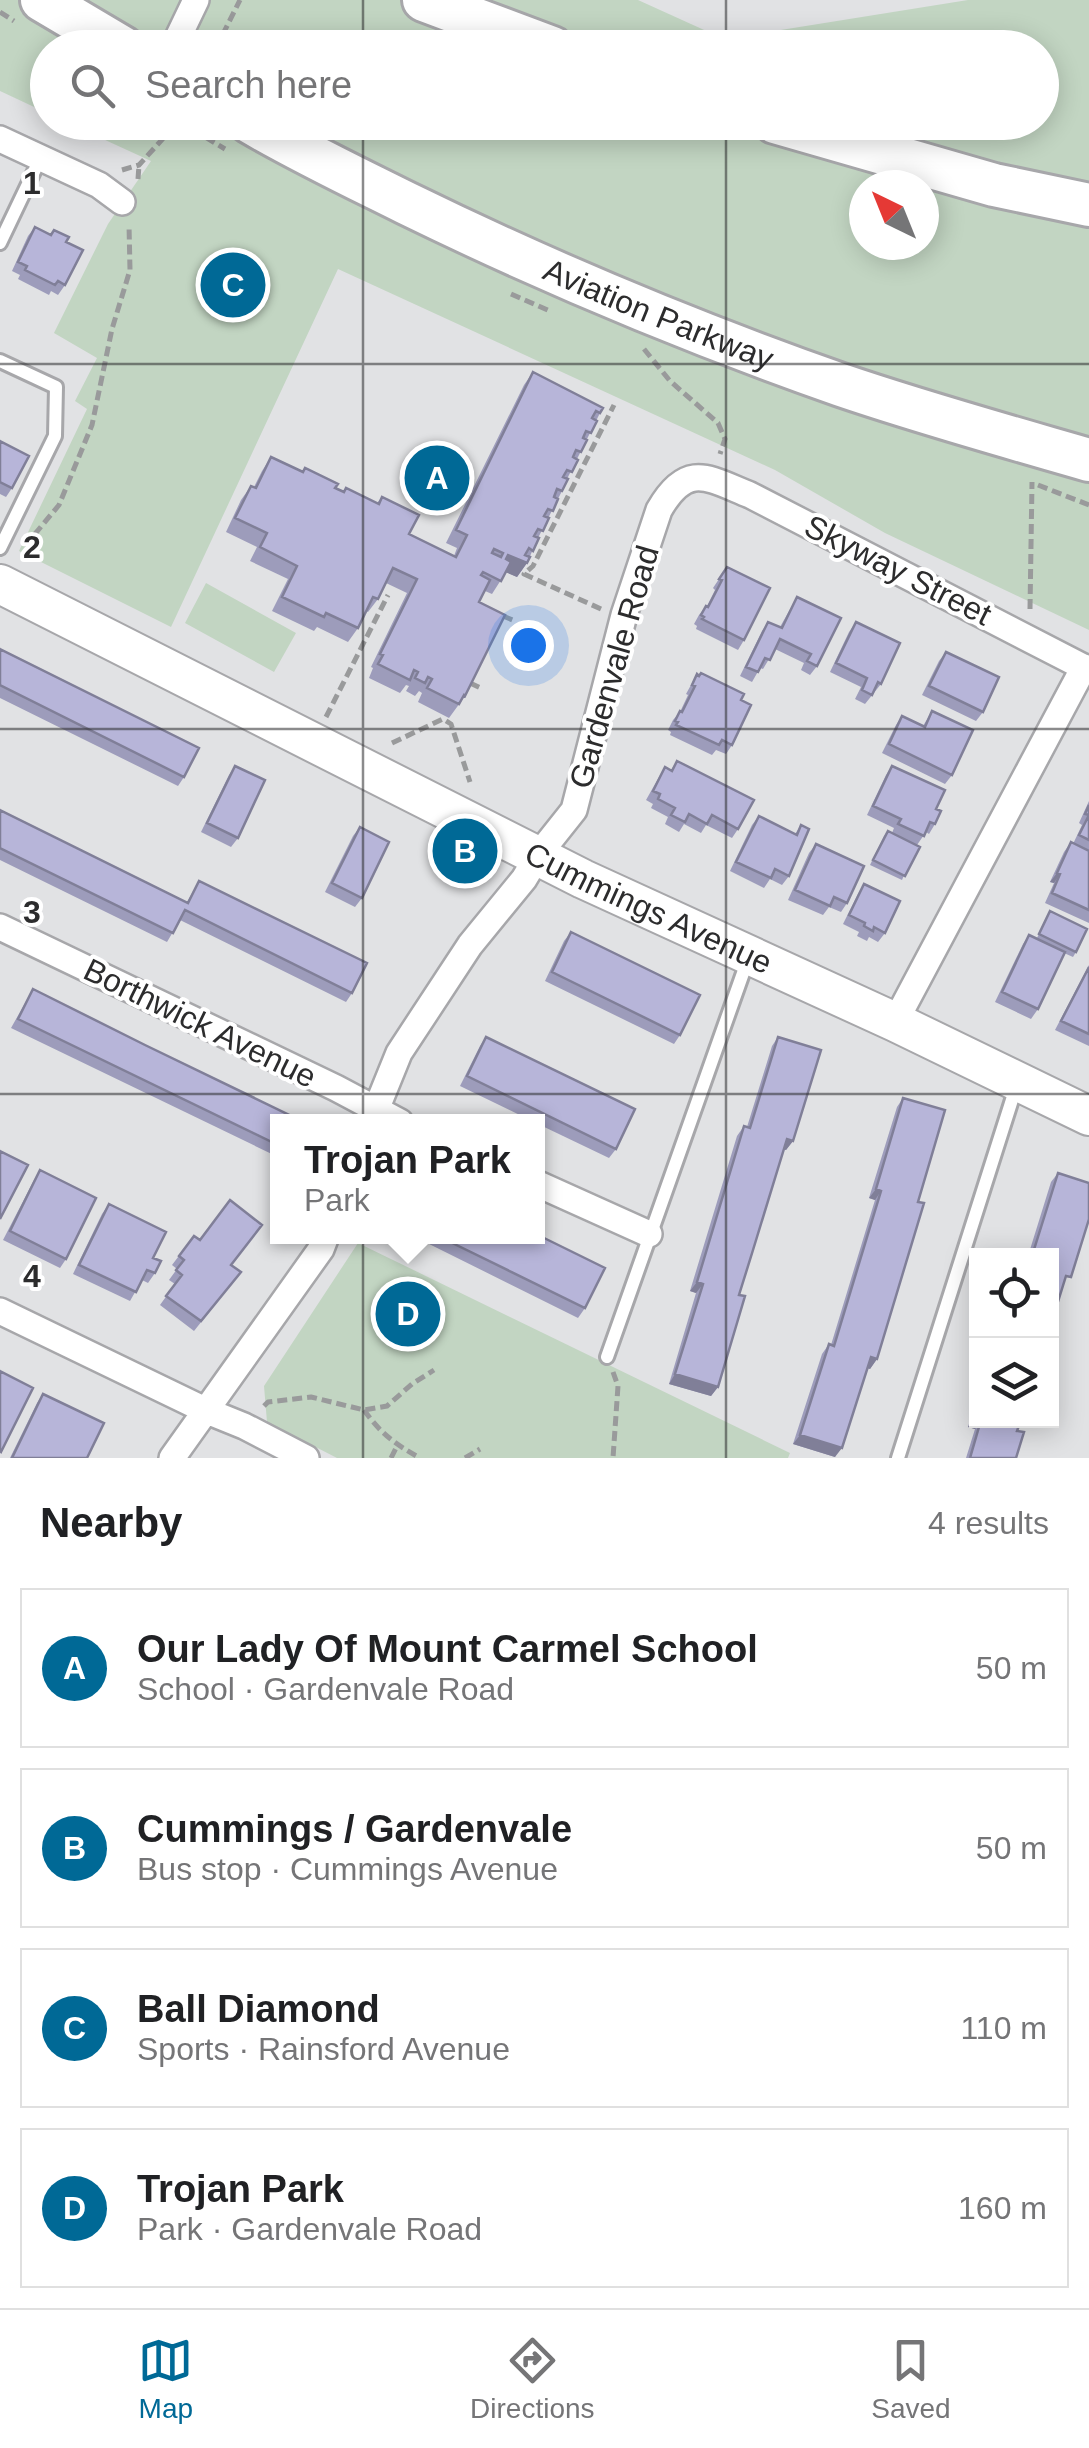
<!DOCTYPE html>
<html lang="en">
<head>
<meta charset="utf-8">
<style>
  :root { --surface:#fff; --page:#f6f6f6; --text:#202124; --muted:#757577; --line:#e0e0e0; --accent:#006996 }
  body { margin:0; font-family:Arial,sans-serif; background:var(--page); color:var(--text) }
  .controls { position:absolute; right:30px; bottom:30px; display:grid; overflow:hidden; border-radius:0px; box-shadow:0 5px 25px #0003 }
  .controls button { width:90px; height:90px; display:grid; place-items:center; padding:0; border:0; border-bottom:2px solid var(--line); background:var(--surface); color:var(--text); font:50px sans-serif }
  .compass { position:absolute; left:849px; top:170px; width:90px; height:90px; border-radius:50%; background:var(--surface); box-shadow:0 5px 25px #0003; rotate:317deg }
  .you { position:absolute; left:528px; top:645px; width:35px; height:35px; margin:-25px; border:8px solid #fff; border-radius:50%; background:#1a73e8; box-shadow:0 0 0 15px #1a73e833 }
  .badge { display:grid; place-items:center; width:65px; height:65px; border-radius:50%; background:var(--accent); color:#fff; font-size:32px; font-weight:700 }
  .pin { position:absolute; translate:-50% -50%; border:5px solid #fff; box-shadow:0 2px 10px #0006 }
  .popup { position:absolute; left:270px; top:1114px; width:275px; height:130px; box-sizing:border-box; display:grid; place-content:center; border-radius:0px; background:var(--surface); filter:drop-shadow(0 2px 8px #0005); font-size:32px; white-space:nowrap; color:var(--muted) }
  .popup b { font-size:38px; color:var(--text) }
  .popup::after { content:''; position:absolute; left:50%; top:100%; margin-left:-20px; border:20px solid transparent; border-top-color:var(--surface) }
  .list { margin:0; padding:0; list-style:none }
  h2 { display:flex; justify-content:space-between; align-items:center; height:130px; margin:0; padding:0 40px; font-size:42px }
  h2 small { font-size:32px; font-weight:400; color:var(--muted) }
  .list li { display:grid; grid-template-columns:65px 1fr auto; gap:30px; align-items:center; box-sizing:border-box; height:160px; margin:0 20px 20px; padding:0 20px; border:2px solid var(--line); border-radius:0px }
  .list b { display:block; font-size:38px; white-space:nowrap }
  .list p { margin:0; font-size:32px; white-space:nowrap; color:var(--muted) }
  .list em { font-size:32px; font-style:normal; color:var(--muted) }
  .icon { flex:none; width:55px; height:55px; fill:none; stroke:currentColor; stroke-width:2; stroke-linecap:round; stroke-linejoin:round }
  .map { position:relative; flex:none; width:1089px; height:1458px; overflow:hidden }
  .search { position:absolute; background:var(--surface); box-shadow:0 5px 25px #0003; left:30px; right:30px; top:30px; height:110px; display:flex; align-items:center; gap:25px; box-sizing:border-box; padding:0 35px; border-radius:55px; color:var(--muted); font-size:38px }
  .sheet { height:850px; background:var(--surface) }
  nav { display:flex; justify-content:space-around; align-items:center; box-sizing:border-box; height:140px; border-top:2px solid var(--line); background:var(--surface); font-size:28px; color:var(--muted) }
  nav a { display:grid; justify-items:center; gap:5px }
  nav .on { color:var(--accent) }
  .map>svg:first-child { display:block }
  .green { fill:#c2d5c2; fill-rule:evenodd }
  .lines { fill:none; stroke-linecap:round; stroke-linejoin:round }
  .lane-casing { stroke:#a7a7aa; stroke-width:18 }
  .street-casing { stroke:#a7a7aa; stroke-width:30 }
  .secondary-casing { stroke:#a7a7aa; stroke-width:42 }
  .primary-casing { stroke:#a7a7aa; stroke-width:48 }
  .path { stroke:#999a9b; stroke-width:5; stroke-dasharray:10 5; stroke-linecap:butt }
  .lane { stroke:#fff; stroke-width:12 }
  .street { stroke:#fff; stroke-width:25 }
  .secondary { stroke:#fff; stroke-width:38 }
  .primary { stroke:#fff; stroke-width:42 }
  .wall { fill:#9d9cbb }
  .shaded-wall { fill:#807f98 }
  .building { fill:#b7b5d9; stroke:#807f98; stroke-width:2.5; fill-rule:evenodd }
  .grid { fill:none; stroke:#2c2c2d; stroke-width:2.5; stroke-opacity:0.55 }
  .labels { text-anchor:middle; dominant-baseline:central; stroke-width:8; stroke-linejoin:round; paint-order:stroke }
  .street-label { font-size:32px; fill:#2c2c2d; stroke:#fff }
  .grid-label { font-size:32px; text-anchor:middle; font-weight:bold; fill:#2c2c2d; stroke:#fff; stroke-width:8; stroke-linejoin:round; paint-order:stroke }
</style>
</head>
<body>
<div class="map">
<svg width="1089" height="1458" viewBox="0 0 1089 1458">
  <rect width="100%" height="100%" fill="#e1e2e4"/>
  <path class="green" d="M0 0H638L724 39 968 0H1089V630L885 533 775 470 338 269 171 627 19 551 87 409 75 401 97 358 54 333 108 224 151 161 68 123 1042 122V48H48L47 113 0 91ZM864 185H924V245H864Z
    M206 583 296 633 274 672 185 623Z
    M358 1243 790 1453 788 1458H337L267 1422 264 1386Z"/>
  <g class="lines">
    <g class="lane-casing">
      <path id="lane" d="M0 243 40 159
        M0 361 56 387 55 436 0 548
        M607 1357 748 959
        M898 1458 1017 1084"/>
    </g>
    <g class="street-casing">
      <path id="street" d="M173 48 196 0
        M0 139 99 185 122 202
        M0 927 336 1088 400 1122
        M895 1022 1084 667
        M371 1122 399 1053 470 945 524 879 539 854 574 810 624 615 659 510C687 461 708 478 750 495L1089 670
        M538 1184 649 1234
        M0 1311 207 1411 244 1426 306 1458
        M172 1458 321 1249 326 1236"/>
    </g>
    <g class="secondary-casing">
      <g id="secondary">
        <path id="s1" d="M0 584 583 879 895 1022 1089 1116"/>
      </g>
    </g>
    <g class="primary-casing">
      <g id="primary">
        <path d="M42 0 123 48"/>
        <path d="M424 0 552 48"/>
        <path id="s2" d="M250 122C301 152 354 177 406 203 547 272 693 333 841 385 923 413 1006 436 1089 460"/>
        <path d="M775 122 994 185 1089 205"/>
      </g>
    </g>
    <path class="path" d="M0 12 14 21
      M216 48 240 0
      M180 122 225 149
      M122 170 139 165 168 133
      M138 179 139 165
      M511 294 552 312
      M644 349 670 381 718 423 725 439 720 454
      M1038 485 1089 505
      M25 546 59 505 92 425 112 329 130 270 129 225
      M601 609 524 574 533 566 614 405
      M1030 609 1032 482
      M503 616 515 621
      M470 683 483 689
      M326 717 388 595
      M392 743 443 719 451 724 470 782
      M613 1372 618 1386 613 1458
      M264 1406 268 1402 311 1397 364 1410 387 1406 412 1384 434 1370
      M364 1410C381 1434 395 1444 420 1458
      M391 1458 397 1446
      M465 1458 480 1449"/>
    <use href="#lane" class="lane"/>
    <use href="#street" class="street"/>
    <use href="#secondary" class="secondary"/>
    <use href="#primary" class="primary"/>
  </g>
  <path class="wall" d="M35 227 66 242 65 285 58 295 51 291 49 295 18 279 20 275 12 271 28 236Z
    M533 372 600 413 567 479 562 491 538 538 527 563 517 577 506 572 492 594 485 591 479 602 465 696 449 718 418 702 422 693 419 691 415 696 406 691 409 686 406 685 400 693 369 678 373 668 371 667 407 593 386 583 378 599 368 612 366 611 358 628 348 642 317 627 314 631 272 611 288 579 250 561 257 547 226 532 241 500 251 486 254 487 262 471 271 457 343 492 346 488 377 503 382 497 409 534 454 556 457 548 446 543 524 385Z
    M0 441 12 488 6 497 0 494Z
    M727 567 744 640 738 650 696 629 697 626 694 624 699 615 706 606H707L715 590 713 588Z
    M797 597 817 666 810 675 801 670 804 663 775 649 763 669 760 668 752 682 740 676 762 631 768 622 780 627Z
    M856 622 881 684 865 704 855 699 861 687 830 672 849 632Z
    M0 649 184 777 178 786 0 698Z
    M946 652 983 712 976 721 922 695 939 661Z
    M697 674 741 700 732 745 726 754 716 750 712 755 670 735 671 732 668 730 673 720 680 712 688 695 686 694Z
    M932 711 952 775 945 784 882 753 896 725 902 716 923 726Z
    M677 761 738 829 732 838 706 825 701 833 684 824 679 832 665 824 668 817 651 808 653 804 646 800 659 777 665 767 671 770Z
    M235 766 238 838 231 847 201 832 229 775Z
    M892 766 936 809 935 824 929 834 926 832 917 845 902 880 870 865 884 836 888 831 892 833 894 828 867 815 886 775Z
    M1089 801V923L1045 903 1054 883 1050 882 1064 852 1071 842 1073 844 1082 825 1079 823Z
    M0 810 187 902 199 881 352 993 346 1002 180 920 167 942 0 860Z
    M759 816 795 834 801 825 789 876 782 885 770 879 764 888 730 871 752 825Z
    M360 827 362 898 355 907 325 892 353 836Z
    M816 844 847 903 841 912 829 907 823 915 788 900 809 853Z
    M864 884 885 933 878 942 869 937 867 941 857 936 859 932 843 924 858 894Z
    M1050 911 1076 952 1073 957 1064 953 1038 1009 1031 1019 995 1002 1023 944 1029 935 1037 938Z
    M571 932 680 1035 674 1044 545 981 564 941Z
    M1089 965V1046L1055 1030Z
    M33 989 145 1045 278 1122V1157L11 1028Z
    M486 1037 616 1149 609 1158 538 1124V1122H534L460 1086 480 1046Z
    M778 1037 793 1141 786 1150 784 1149 739 1295 718 1387 711 1396 669 1384 696 1293 690 1291 737 1136 744 1126 747 1127 772 1046Z
    M903 1098 918 1202 877 1359 870 1369 868 1368 835 1457 793 1444 822 1354 829 1344 831 1345 875 1200 869 1198 897 1107Z
    M40 1170 66 1259 60 1268 3 1240 34 1180Z
    M1058 1173 1064 1286H1063L1052 1256H1028L1051 1182Z
    M109 1204 153 1258 155 1273 148 1283 142 1280 130 1301 73 1274 102 1214Z
    M194 1236 241 1272 194 1331 160 1305 175 1284 169 1280 177 1269 172 1265Z
    M413 1236H538L585 1308 578 1318Z
    M43 1394 87 1458H10L37 1403Z
    M976 1402V1420L1017 1431 1016 1458H966L975 1429 968 1427Z"/>
  <path class="shaded-wall" d="M508 555 527 563 517 577 498 569Z
    M1057 873 1060 874 1054 883 1050 882Z
    M787 1139 793 1141 786 1150 780 1148Z
    M876 1189 881 1191 875 1200 869 1198Z
    M697 1282 703 1284 696 1293 690 1291Z
    M871 1357 877 1359 870 1369 864 1367Z
    M675 1374 718 1387 711 1396 669 1384Z
    M975 1418 976 1420H981L975 1429 968 1427Z
    M800 1435 842 1448 835 1457 793 1444Z"/>
  <path class="building" d="M35 227 51 235 54 230 69 237 66 242 83 250 65 285 58 281 55 285 25 270 27 266 18 262Z
    M533 372 603 408 600 413 596 411 592 418 597 421 591 433 586 431 583 438 587 440 581 452 576 450 573 457 578 460 572 472 567 470 563 477 568 479 562 491 557 489 554 497 558 499 553 511 548 509 544 516 549 518 543 531 538 529 534 536 539 538 533 551 529 548 525 555 530 557 527 563 508 555 506 559 511 562 501 581 483 572 481 575 490 580 479 602 505 615 465 696 464 695 459 704 427 688 432 679 428 677 425 683 415 678 418 672 414 670 410 680 378 664 383 655 380 654 417 579 393 568 378 599 373 597 358 628 326 613 324 617 282 597 297 566 260 547 267 533 235 518 251 486 256 488 271 457 303 472 305 468 338 484 335 488 344 492 346 488 379 504 382 497 419 515 409 534 456 557 467 535 456 530ZM494 549 503 553 501 557 492 553Z
    M0 441 29 456 12 488 0 482Z
    M727 567 770 588 744 640 702 619 704 617 701 615 706 606 708 607 722 580 719 579Z
    M797 597 841 618 817 666 807 661 811 654 780 639 770 660 765 658 758 672 746 667 768 622 782 628Z
    M856 622 900 643 881 684 878 682 872 695 862 690 867 678 836 663Z
    M0 649 199 748 184 777 0 685Z
    M946 652 999 677 983 712 929 686Z
    M701 673 744 694 741 700 751 705 732 745 722 740 719 745 676 725 678 722 675 721 680 711 682 712 695 686 692 685 697 674 699 676Z
    M932 711 973 730 952 775 889 744 902 716 925 727Z
    M677 761 754 800 738 829 712 815 707 824 689 814 685 822 671 815 675 808 658 799 660 794 653 791 665 767 672 771Z
    M235 766 265 780 238 838 207 823Z
    M892 766 945 790 936 809 941 811 935 824 930 822 924 836 898 824 901 819 873 806Z
    M1089 805V840L1079 835 1089 815 1085 814Z
    M0 810 188 903 199 881 367 963 352 993 185 910 173 933 0 848Z
    M759 816 797 835 801 825 809 829 789 876 775 869 771 878 736 862Z
    M360 827 389 842 362 898 332 883Z
    M888 831 920 847 905 876 873 860Z
    M1071 842 1089 851V910L1052 893 1060 874 1057 873Z
    M816 844 864 866 847 903 834 897 830 906 795 890Z
    M864 884 900 901 885 933 874 927 873 931 864 926 865 923 849 915Z
    M1050 911 1087 929 1076 952 1039 934Z
    M571 932 700 995 680 1035 552 972Z
    M1029 935 1065 952 1038 1009 1002 992Z
    M1089 967V1034L1061 1021Z
    M33 989 145 1045 304 1122H278V1145L18 1019Z
    M486 1037 635 1109 616 1149 467 1076Z
    M778 1037 821 1050 793 1141 787 1139 753 1250 739 1295 745 1296 718 1387 675 1374 703 1284 697 1282 744 1126 750 1128Z
    M903 1098 945 1110 918 1202 924 1203 877 1359 871 1357 842 1448 800 1435 829 1344 834 1346 881 1191 876 1189Z
    M0 1151 28 1165 0 1219Z
    M40 1170 96 1198 66 1259 10 1231Z
    M1058 1173 1089 1183V1219L1071 1277 1066 1276 1052 1321V1256H1032Z
    M230 1200 262 1225 231 1265 241 1272 201 1321 166 1296 182 1275 176 1270 184 1260 179 1256 194 1236 200 1240Z
    M109 1204 166 1232 153 1258 161 1261 155 1273 147 1270 136 1292 79 1265Z
    M538 1235 605 1268 585 1308 438 1236Z
    M0 1371 33 1388 1 1452 0 1451Z
    M43 1394 104 1423 87 1458H12Z
    M981 1420H1021L1017 1431 1024 1432 1016 1458H970Z"/>
  <path class="grid" d="M363 0V48M726 0V48M363 122V1458M726 122V1458M0 364H1089M0 729H1089M0 1094H1089"/>
  <g class="labels">
    <g class="street-label">
      <text stroke="none"><textPath href="#s2" startOffset="452">Aviation Parkway</textPath></text>
      <text transform="translate(898 570) rotate(27)">Skyway Street</text>
      <text transform="translate(614 667) rotate(-74)">Gardenvale Road</text>
      <text stroke="none"><textPath href="#s1" startOffset="725">Cummings Avenue</textPath></text>
      <text transform="translate(200 1023) rotate(26)">Borthwick Avenue</text>
    </g>
  </g>
  <g class="grid-label">
    <text x="32" y="194">1</text>
    <text x="32" y="558">2</text>
    <text x="32" y="923">3</text>
    <text x="32" y="1287">4</text>
  </g>
</svg>
<div class="controls">
<button><svg class="icon" aria-label="locate" viewBox="0 0 24 24"><circle cx="12" cy="12" r="6"/><path d="M12 2v4M12 18v4M2 12h4M18 12h4"/></svg></button>
<button><svg class="icon" aria-label="layers" viewBox="0 0 24 24"><path d="M12 4l9 5-9 5-9-5zM3 14l9 5 9-5"/></svg></button>
</div>
<svg class="compass" viewBox="-18 -18 36 36"><path d="M0-13l5 13h-10z" fill="#e53935"/><path d="M0 13l5-13h-10z" fill="#757577"/></svg>
<div class="you"></div>
<div class="pin badge" style="left:437px;top:478px">A</div>
<div class="pin badge" style="left:465px;top:851px">B</div>
<div class="pin badge" style="left:233px;top:285px">C</div>
<div class="pin badge" style="left:408px;top:1314px">D</div>
<div class="popup"><b>Trojan Park</b>Park</div>
<div class="search"><svg class="icon" aria-label="search" viewBox="0 0 24 24"><circle cx="10" cy="10" r="6"/><path d="M15 15l6 6"/></svg>Search here</div>
</div>
<section class="sheet">
<h2>Nearby<small>4 results</small></h2>
<ul class="list">
<li><span class="badge">A</span><div><b>Our Lady Of Mount Carmel School</b><p>School · Gardenvale Road</p></div><em>50 m</em></li>
<li><span class="badge">B</span><div><b>Cummings / Gardenvale</b><p>Bus stop · Cummings Avenue</p></div><em>50 m</em></li>
<li><span class="badge">C</span><div><b>Ball Diamond</b><p>Sports · Rainsford Avenue</p></div><em>110 m</em></li>
<li><span class="badge">D</span><div><b>Trojan Park</b><p>Park · Gardenvale Road</p></div><em>160 m</em></li>
</ul>
</section>
<nav>
<a class="on"><svg class="icon" aria-label="map" viewBox="0 0 24 24"><path d="M3 6l6-2 6 2 6-2v14l-6 2-6-2-6 2zM9 4v14M15 6v14"/></svg>Map</a>
<a><svg class="icon" aria-label="directions" viewBox="0 0 24 24"><path d="M12 3l9 9-9 9-9-9zM9 14v-3h6M13 9l2 2-2 2"/></svg>Directions</a>
<a><svg class="icon" aria-label="saved" viewBox="0 0 24 24"><path d="M7 4h10v16l-5-4-5 4z"/></svg>Saved</a>
</nav>
</body>
</html>
